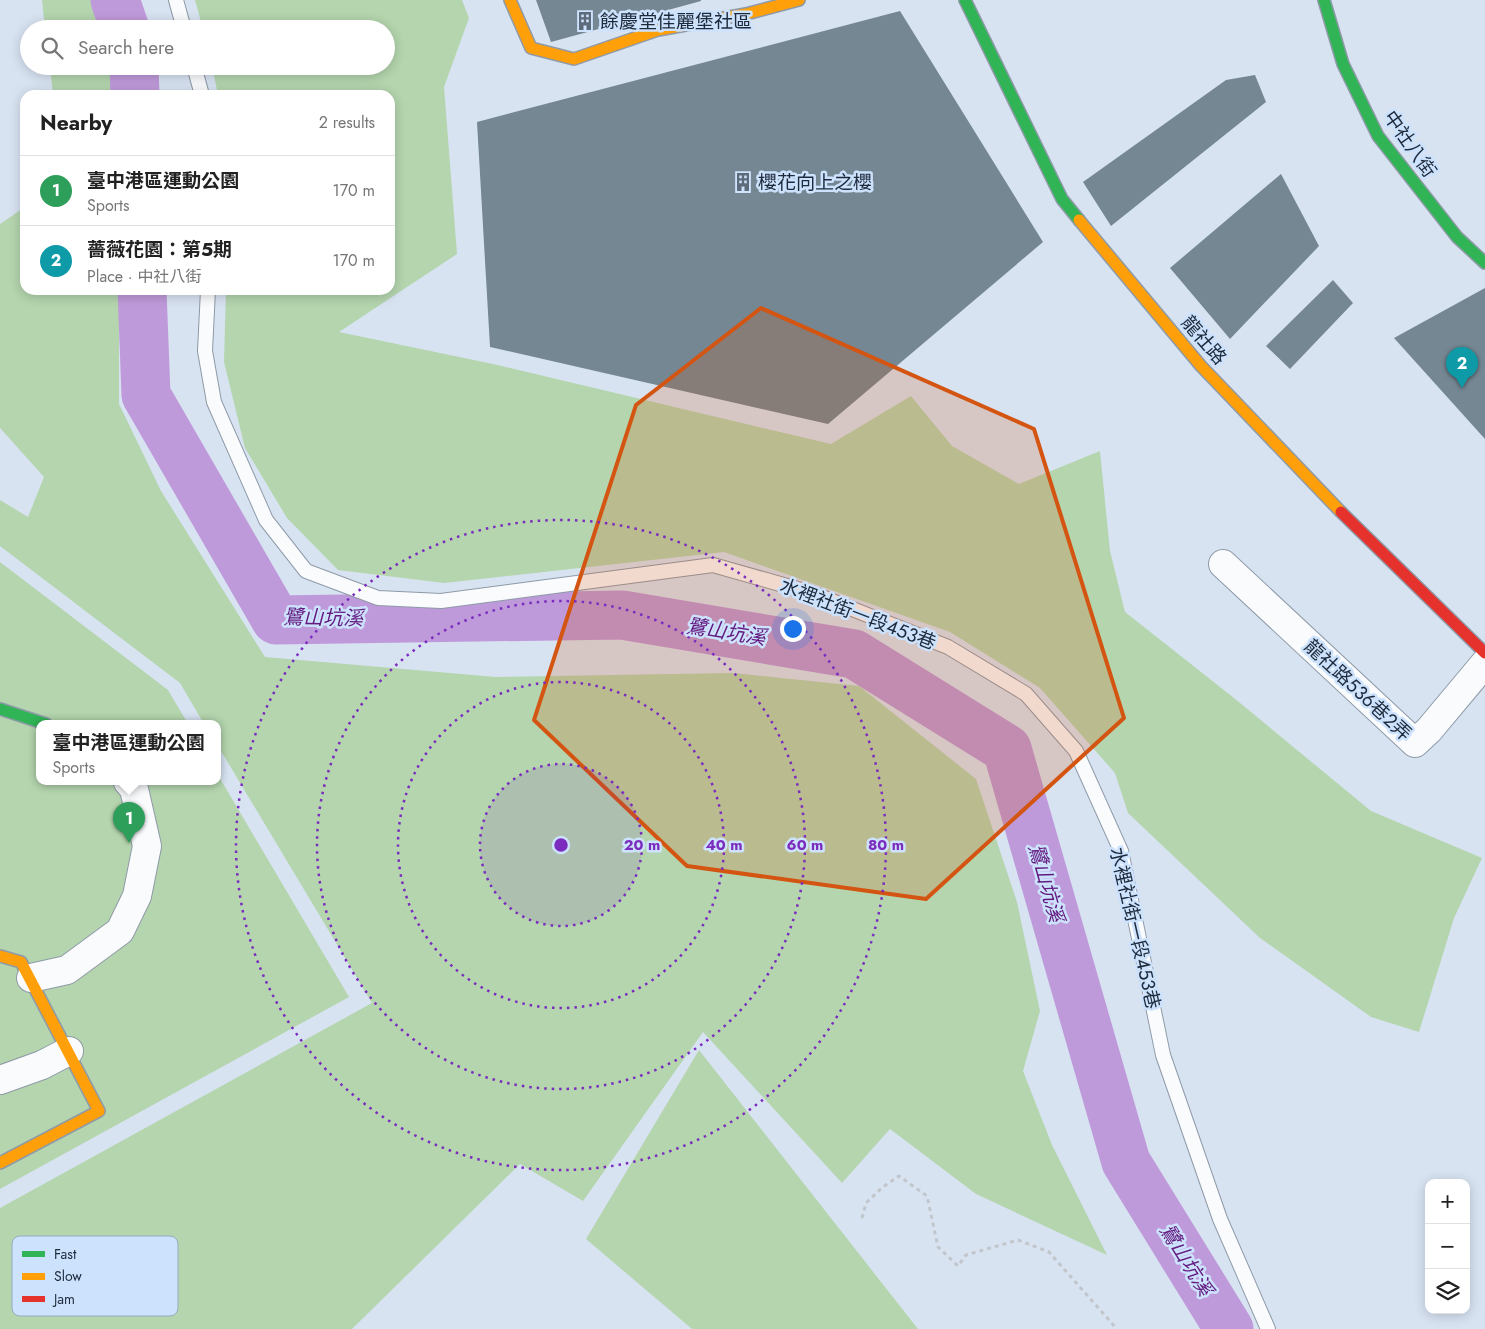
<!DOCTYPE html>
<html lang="en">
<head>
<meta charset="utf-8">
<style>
  :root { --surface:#fff; --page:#f2f2f2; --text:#222; --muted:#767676; --line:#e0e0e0; --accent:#5e6b7b }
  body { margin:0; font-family:Jost,"Noto Sans TC",sans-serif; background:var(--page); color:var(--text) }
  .controls { position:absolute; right:15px; bottom:15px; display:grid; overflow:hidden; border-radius:10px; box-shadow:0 2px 12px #0003 }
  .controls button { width:45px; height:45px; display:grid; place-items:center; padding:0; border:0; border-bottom:1px solid var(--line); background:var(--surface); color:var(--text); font:25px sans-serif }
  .you { position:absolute; left:792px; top:628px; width:18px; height:18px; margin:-12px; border:4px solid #fff; border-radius:50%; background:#1a73e8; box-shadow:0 0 0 8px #1a73e833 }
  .badge { display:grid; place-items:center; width:32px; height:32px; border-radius:50%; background:var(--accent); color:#fff; font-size:16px; font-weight:700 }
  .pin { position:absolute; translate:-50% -41px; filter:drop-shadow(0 1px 2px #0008) }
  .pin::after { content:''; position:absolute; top:26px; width:18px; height:15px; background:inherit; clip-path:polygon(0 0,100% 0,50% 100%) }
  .popup { position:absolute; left:36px; top:720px; width:185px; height:65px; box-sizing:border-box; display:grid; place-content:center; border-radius:10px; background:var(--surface); filter:drop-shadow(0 1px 4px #0005); font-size:16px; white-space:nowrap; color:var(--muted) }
  .popup b { font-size:19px; color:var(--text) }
  .popup::after { content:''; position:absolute; left:50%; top:100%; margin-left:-10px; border:10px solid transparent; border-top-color:var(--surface) }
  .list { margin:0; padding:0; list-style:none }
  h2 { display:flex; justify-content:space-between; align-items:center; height:65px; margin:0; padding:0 20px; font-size:21px }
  h2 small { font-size:16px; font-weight:400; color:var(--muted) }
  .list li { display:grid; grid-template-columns:32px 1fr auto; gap:15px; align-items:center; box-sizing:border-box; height:70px; padding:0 20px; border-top:1px solid var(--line) }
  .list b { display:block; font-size:19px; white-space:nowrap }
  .list p { margin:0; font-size:16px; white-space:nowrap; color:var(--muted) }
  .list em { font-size:16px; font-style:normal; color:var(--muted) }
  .icon { flex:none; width:28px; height:28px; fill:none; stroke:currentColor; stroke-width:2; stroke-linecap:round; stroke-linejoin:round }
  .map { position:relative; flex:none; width:1485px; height:1329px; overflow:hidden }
  .search { position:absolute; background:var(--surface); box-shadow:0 2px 12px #0003; left:20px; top:20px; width:375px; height:55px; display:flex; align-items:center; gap:12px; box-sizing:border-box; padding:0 18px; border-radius:28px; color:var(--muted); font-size:19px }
  .panel { position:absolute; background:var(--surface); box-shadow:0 2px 12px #0003; left:20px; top:90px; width:375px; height:205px; border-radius:15px }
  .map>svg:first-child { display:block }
  .green { fill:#b4d5ae }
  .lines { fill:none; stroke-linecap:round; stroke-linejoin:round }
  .river { stroke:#bf9ada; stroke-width:49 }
  .building { fill:#748793 }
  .lane-casing { stroke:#8f9aa8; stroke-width:16 }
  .street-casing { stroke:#8f9aa8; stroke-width:30 }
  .fast-casing { stroke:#8f9aa8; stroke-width:14 }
  .slow-casing { stroke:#8f9aa8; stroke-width:14 }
  .jam-casing { stroke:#8f9aa8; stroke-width:14 }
  .path { stroke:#c1c6cc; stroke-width:3; stroke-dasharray:4 4; stroke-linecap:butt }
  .lane { stroke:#f9fbfd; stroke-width:14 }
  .street { stroke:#f9fbfd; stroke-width:28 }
  .fast { stroke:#30b455; stroke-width:11 }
  .slow { stroke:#ff9f0a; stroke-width:11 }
  .jam { stroke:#e5322d; stroke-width:11 }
  .marked { fill:#d45411; fill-opacity:0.2; stroke:#d45411; stroke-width:4; stroke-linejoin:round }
  .ring { fill:none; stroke:#7b2cbf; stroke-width:2.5; stroke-dasharray:2.5 5 }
  .labels { text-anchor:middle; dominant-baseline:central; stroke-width:5; stroke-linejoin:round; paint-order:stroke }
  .poi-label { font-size:19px; fill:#1d2a3b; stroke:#cde2fc; text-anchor:start }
  .street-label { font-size:19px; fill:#1d2a3b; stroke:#cde2fc }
  .water-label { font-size:20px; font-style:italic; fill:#641b81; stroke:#cde2fc }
  .key { fill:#cde2fc; stroke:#98abc2; stroke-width:1 }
  .key-label { font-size:14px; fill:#1d2a3b }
  .centre { fill:#7b2cbf; stroke:#cde2fc; stroke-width:2.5 }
  .ring-label { font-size:15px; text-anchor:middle; font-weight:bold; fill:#7b2cbf; stroke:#cde2fc; stroke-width:5; stroke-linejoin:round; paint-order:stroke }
</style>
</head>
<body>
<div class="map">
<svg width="1485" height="1329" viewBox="0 0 1485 1329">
  <rect width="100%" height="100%" fill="#d8e3f2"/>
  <path class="green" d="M42 0H91L100 29H45Z
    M195 0H462L469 18 444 87 457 254 339 332 493 364 831 444 911 396 952 446 1019 484 1100 451 1110 551 1125 612 1234 698 1371 811 1482 858 1454 918 1419 1032 1371 1017 1260 938 1128 813 1115 773 1040 688 950 632 724 552 444 583 338 570 287 518 245 448 224 362 226 290H390V95H218L212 66H386V29H203Z
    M50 66H110L111 95H53Z
    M25 207V290H119V404L161 491 265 657 496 677 733 673 859 686 976 779 1017 902 1040 1011 1023 1071 1052 1145 1107 1255 976 1194 890 1129 842 1183 703 1032 583 1201 520 1164 352 1329H0V1208L372 1003 218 746V724H204L180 683 0 546V500L28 517 44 477 0 428V224Z
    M0 562 168 690 188 724H40V782H218V775L349 997 0 1189Z
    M699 1050 918 1329H692L586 1239Z"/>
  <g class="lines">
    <path class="river" d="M115 0 125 29
      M134 66 135 95
      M142 290 146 395 276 620 622 615 854 654 1007 749 1126 1162 1229 1329"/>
  </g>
  <path class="building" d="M536 0H701V1L551 42Z
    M900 11 1043 242 828 424 490 347 477 122Z
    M1255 75 1266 102 1111 226 1083 182 1226 80Z
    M1281 174 1319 246 1230 339 1170 268Z
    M1333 280 1353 303 1290 369 1266 346Z
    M1485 288V439L1394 338Z"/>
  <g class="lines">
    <g class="lane-casing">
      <path id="lane" d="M176 0 184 29
        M194 66 202 95
        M208 290 205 351 214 402 266 520 306 571 378 598 441 601 713 565 812 593 948 647 1026 694 1076 751 1121 851 1163 1055 1220 1219 1268 1329"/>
    </g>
    <g class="street-casing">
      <path id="street" d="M1223 564 1415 743 1429 730 1485 663
        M31 978 67 970 120 931 137 896 147 846 134 789 128 782
        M0 1080 42 1065 69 1051"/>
    </g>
    <g class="fast-casing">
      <path id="fast" d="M965 0 1062 199 1079 220
        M1324 0 1343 64 1378 136 1457 237 1485 263
        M0 709 46 724"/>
    </g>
    <g class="slow-casing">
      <path id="slow" d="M510 0 531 48 574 59 658 30 746 14 799 0
        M1079 220 1201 366 1341 512
        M0 956 21 962 99 1111 0 1163"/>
    </g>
    <g class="jam-casing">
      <path id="jam" d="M1341 512 1485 653"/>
    </g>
    <path class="path" d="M862 1218 866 1203 883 1187 899 1176 927 1196 938 1247 958 1266 966 1255 1018 1240 1049 1252 1117 1329"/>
    <use href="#lane" class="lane"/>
    <use href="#street" class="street"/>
    <use href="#fast" class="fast"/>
    <use href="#slow" class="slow"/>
    <use href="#jam" class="jam"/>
  </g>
  <path class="marked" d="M761 308 1034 429 1124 718 926 899 687 866 534 720 636 405Z"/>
  <circle cx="561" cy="845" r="81" fill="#7b2cbf" fill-opacity=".12"/>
  <g class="ring">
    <circle cx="561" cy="845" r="81"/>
    <circle cx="561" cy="845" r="163"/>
    <circle cx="561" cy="845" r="244"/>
    <circle cx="561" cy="845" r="325"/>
  </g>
  <defs>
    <g id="building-bare" transform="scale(1.5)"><path d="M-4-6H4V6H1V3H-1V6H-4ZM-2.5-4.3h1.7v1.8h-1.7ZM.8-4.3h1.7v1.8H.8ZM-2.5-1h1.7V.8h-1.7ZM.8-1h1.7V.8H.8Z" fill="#5e6b7b" stroke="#cde2fc" stroke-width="2.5" paint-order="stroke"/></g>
  </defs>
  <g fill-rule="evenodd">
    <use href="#building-bare" x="585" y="21"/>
    <use href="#building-bare" x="743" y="182"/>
  </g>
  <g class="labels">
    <g class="poi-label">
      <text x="600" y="21">餘慶堂佳麗堡社區</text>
      <text x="758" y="182">櫻花向上之櫻</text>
    </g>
    <g class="street-label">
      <text transform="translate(1410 144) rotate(55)">中社八街</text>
      <text transform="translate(1204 340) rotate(49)">龍社路</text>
      <text transform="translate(858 614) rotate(21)">水裡社街一段453巷</text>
      <text transform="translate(1358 690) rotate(43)">龍社路536巷2弄</text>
      <text transform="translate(1135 928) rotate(77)">水裡社街一段453巷</text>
    </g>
    <g class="water-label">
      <text transform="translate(323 618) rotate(1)">鷺山坑溪</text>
      <text transform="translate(726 632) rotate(9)">鷺山坑溪</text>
      <text transform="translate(1046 883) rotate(74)">鷺山坑溪</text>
      <text transform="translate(1186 1260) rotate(58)">鷺山坑溪</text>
    </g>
  </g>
  <rect x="12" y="1236" width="166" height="80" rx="8" class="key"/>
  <rect x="22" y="1251" width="23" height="6" fill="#30b455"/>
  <rect x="22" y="1273" width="23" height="7" fill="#ff9f0a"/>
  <rect x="22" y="1296" width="23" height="6" fill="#e5322d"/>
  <g class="key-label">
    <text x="54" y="1259">Fast</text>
    <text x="54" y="1281">Slow</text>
    <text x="54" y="1304">Jam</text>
  </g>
  <circle cx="561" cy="845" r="8" class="centre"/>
  <g class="ring-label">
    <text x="642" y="850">20 m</text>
    <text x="724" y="850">40 m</text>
    <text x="805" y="850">60 m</text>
    <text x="886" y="850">80 m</text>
  </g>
</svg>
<div class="controls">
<button>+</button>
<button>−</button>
<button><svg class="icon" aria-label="layers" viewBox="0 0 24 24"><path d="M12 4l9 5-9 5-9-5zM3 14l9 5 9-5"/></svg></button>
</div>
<div class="you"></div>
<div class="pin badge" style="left:129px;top:843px;background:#2e9e5b">1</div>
<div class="popup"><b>臺中港區運動公園</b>Sports</div>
<div class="pin badge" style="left:1462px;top:388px;background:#0f9aa8">2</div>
<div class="search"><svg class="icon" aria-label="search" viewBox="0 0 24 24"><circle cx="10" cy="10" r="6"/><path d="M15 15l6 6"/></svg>Search here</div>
<section class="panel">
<h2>Nearby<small>2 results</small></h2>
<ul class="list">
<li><span class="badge" style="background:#2e9e5b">1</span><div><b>臺中港區運動公園</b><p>Sports</p></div><em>170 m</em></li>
<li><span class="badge" style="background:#0f9aa8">2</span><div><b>薔薇花園：第5期</b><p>Place · 中社八街</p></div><em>170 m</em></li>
</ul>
</section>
</div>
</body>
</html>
